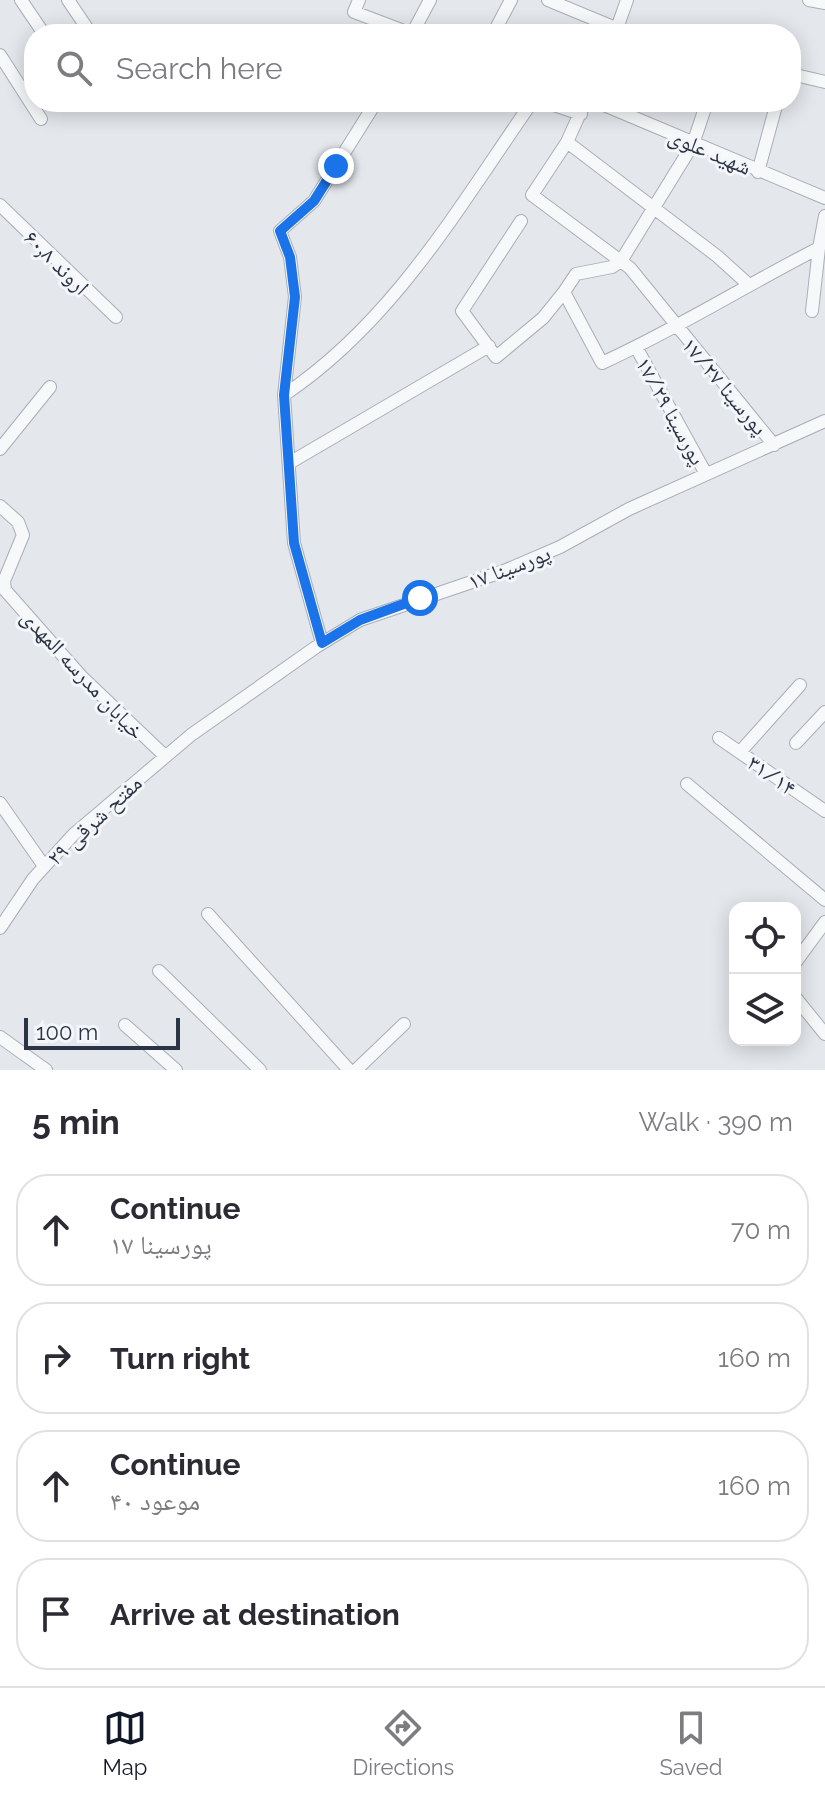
<!DOCTYPE html>
<html lang="en">
<head>
<meta charset="utf-8">
<style>
  :root { --surface:#fff; --page:#f7f7f7; --text:#2b2b33; --muted:#7c7c81; --line:#e1e1e2; --accent:#111827 }
  body { margin:0; font-family:Raleway,"Noto Naskh Arabic",sans-serif; background:var(--page); color:var(--text) }
  .controls { position:absolute; right:24px; bottom:24px; display:grid; overflow:hidden; border-radius:16px; box-shadow:0 4px 20px #0003 }
  .controls button { width:72px; height:72px; display:grid; place-items:center; padding:0; border:0; border-bottom:2px solid var(--line); background:var(--surface); color:var(--text); font:40px sans-serif }
  .scale { position:absolute; left:24px; bottom:20px; width:156px; box-sizing:border-box; padding-left:8px; border:4px solid #2b3445; border-top:0; font-size:22px; line-height:28px; white-space:nowrap; color:#2b3445; -webkit-text-stroke:6px #f4f6f9; paint-order:stroke }
  .stop { position:absolute; width:24px; height:24px; margin:-18px; border:6px solid #1a73e8; border-radius:50%; background:#fff }
  .stop.end { background:#1a73e8; border-color:#fff; box-shadow:0 2px 8px #0008 }
  .list { margin:0; padding:0; list-style:none }
  h2 { display:flex; justify-content:space-between; align-items:center; height:104px; margin:0; padding:0 32px; font-size:34px }
  h2 small { font-size:26px; font-weight:400; color:var(--muted) }
  .list li { display:grid; grid-template-columns:52px 1fr auto; gap:24px; align-items:center; box-sizing:border-box; height:112px; margin:0 16px 16px; padding:0 16px; border:2px solid var(--line); border-radius:32px }
  .list b { display:block; font-size:30px; white-space:nowrap }
  .list p { margin:0; font-size:26px; white-space:nowrap; color:var(--muted) }
  .list em { font-size:26px; font-style:normal; color:var(--muted) }
  .icon { flex:none; width:44px; height:44px; fill:none; stroke:currentColor; stroke-width:2; stroke-linecap:round; stroke-linejoin:round }
  .map { position:relative; flex:none; width:825px; height:1070px; overflow:hidden }
  .search { position:absolute; background:var(--surface); box-shadow:0 4px 20px #0003; left:24px; right:24px; top:24px; height:88px; display:flex; align-items:center; gap:20px; box-sizing:border-box; padding:0 28px; border-radius:32px; color:var(--muted); font-size:30px }
  .sheet { height:616px; background:var(--surface) }
  nav { display:flex; justify-content:space-around; align-items:center; box-sizing:border-box; height:112px; border-top:2px solid var(--line); background:var(--surface); font-size:22px; color:var(--muted) }
  nav a { display:grid; justify-items:center; gap:4px }
  nav .on { color:var(--accent) }
  .map>svg:first-child { display:block }
  .lines { fill:none; stroke-linecap:round; stroke-linejoin:round }
  .minor-casing { stroke:#a9aeb7; stroke-width:14 }
  .minor { stroke:#f7f8fa; stroke-width:12 }
  .route { stroke:#1a73e8; stroke-width:10 }
  .labels { text-anchor:middle; dominant-baseline:central; stroke-width:6; stroke-linejoin:round; paint-order:stroke }
  .street-label { font-size:22px; fill:#2b3445; stroke:#f4f6f9 }
</style>
</head>
<body>
<div class="map">
<svg width="825" height="1070" viewBox="0 0 825 1070">
  <rect width="100%" height="100%" fill="#e4e7ec"/>
  <g class="lines">
    <g class="minor-casing">
      <path id="minor" d="M21 0 44 34
        M68 0 91 34
        M359 0 354 12 412 34 430 0
        M548 0 630 34
        M809 0 825 3
        M493 34 511 0
        M615 34 627 0
        M0 55 41 119
        M791 74 825 82
        M545 102 581 114
        M585 102 567 142 532 195 630 268 774 445
        M597 102 825 198
        M567 142 717 256 748 284
        M758 172 777 102
        M0 205 116 317
        M521 221 462 311 496 357 543 318 564 292 602 363C677 329 746 285 819 248L825 216
        M564 292 576 274 612 267 621 261 693 144 707 102
        M812 311 819 248
        M636 347 706 474
        M284 395C393 322 458 208 532 102
        M0 449 50 387
        M291 462 489 346
        M0 506 18 522 23 535 4 581 5 590 81 676 165 756
        M322 643 294 543 284 395 295 297 290 257 280 231 314 201 376 102
        M719 738 825 811
        M796 743 825 712
        M740 752 800 685
        M687 784 825 900
        M0 803 44 866
        M208 914 349 1070
        M0 928 33 879 74 834 191 735 316 647 360 620 504 571 560 547 629 509 825 421
        M795 963 825 922
        M159 971 260 1070
        M795 997 825 1034
        M125 1025 176 1070
        M0 1037 46 1070
        M356 1070 404 1024"/>
    </g>
    <use href="#minor" class="minor"/>
  </g>
  <g class="lines">
    <path class="route" d="M336 166 314 201 280 231 290 257 295 297 284 395 294 543 322 643 360 620 420 598"/>
  </g>
  <g class="labels">
    <g class="street-label">
      <text transform="translate(710 151) rotate(23)">شهید علوی</text>
      <text transform="translate(57 262) rotate(45)">اروند ۶۰٫۸</text>
      <text transform="translate(725 386) rotate(50)">پورسینا ۱۷/۲۷</text>
      <text transform="translate(671 411) rotate(61)">پورسینا ۱۷/۲۹</text>
      <text transform="translate(509 567) rotate(-21)">پورسینا ۱۷</text>
      <text transform="translate(83 674) rotate(47)">خیابان مدرسه المهدی</text>
      <text transform="translate(772 775) rotate(35)">۳۱/۱۴</text>
      <text transform="translate(94 820) rotate(-43)">مفتح شرقی ۲۹</text>
    </g>
  </g>
</svg>
<div class="controls">
<button><svg class="icon" aria-label="locate" viewBox="0 0 24 24"><circle cx="12" cy="12" r="6"/><path d="M12 2v4M12 18v4M2 12h4M18 12h4"/></svg></button>
<button><svg class="icon" aria-label="layers" viewBox="0 0 24 24"><path d="M12 4l9 5-9 5-9-5zM3 14l9 5 9-5"/></svg></button>
</div>
<div class="scale">100 m</div>
<div class="stop" style="left:420px;top:598px"></div>
<div class="stop end" style="left:336px;top:166px"></div>
<div class="search"><svg class="icon" aria-label="search" viewBox="0 0 24 24"><circle cx="10" cy="10" r="6"/><path d="M15 15l6 6"/></svg>Search here</div>
</div>
<section class="sheet">
<h2>5 min<small>Walk · 390 m</small></h2>
<ul class="list">
<li><svg class="icon" aria-label="ahead" viewBox="0 0 24 24"><path d="M12 20V5M6 11l6-6 6 6"/></svg><div><b>Continue</b><p>پورسینا ۱۷</p></div><em>70 m</em></li>
<li><svg class="icon" aria-label="right" viewBox="0 0 24 24"><path d="M7 20v-9h11M14 6l5 5-5 5"/></svg><div><b>Turn right</b></div><em>160 m</em></li>
<li><svg class="icon" aria-label="ahead" viewBox="0 0 24 24"><path d="M12 20V5M6 11l6-6 6 6"/></svg><div><b>Continue</b><p>موعود ۴۰</p></div><em>160 m</em></li>
<li><svg class="icon" aria-label="arrive" viewBox="0 0 24 24"><path d="M6 21V4h12l-3 4 3 4H6"/></svg><div><b>Arrive at destination</b></div></li>
</ul>
</section>
<nav>
<a class="on"><svg class="icon" aria-label="map" viewBox="0 0 24 24"><path d="M3 6l6-2 6 2 6-2v14l-6 2-6-2-6 2zM9 4v14M15 6v14"/></svg>Map</a>
<a><svg class="icon" aria-label="directions" viewBox="0 0 24 24"><path d="M12 3l9 9-9 9-9-9zM9 14v-3h6M13 9l2 2-2 2"/></svg>Directions</a>
<a><svg class="icon" aria-label="saved" viewBox="0 0 24 24"><path d="M7 4h10v16l-5-4-5 4z"/></svg>Saved</a>
</nav>
</body>
</html>
